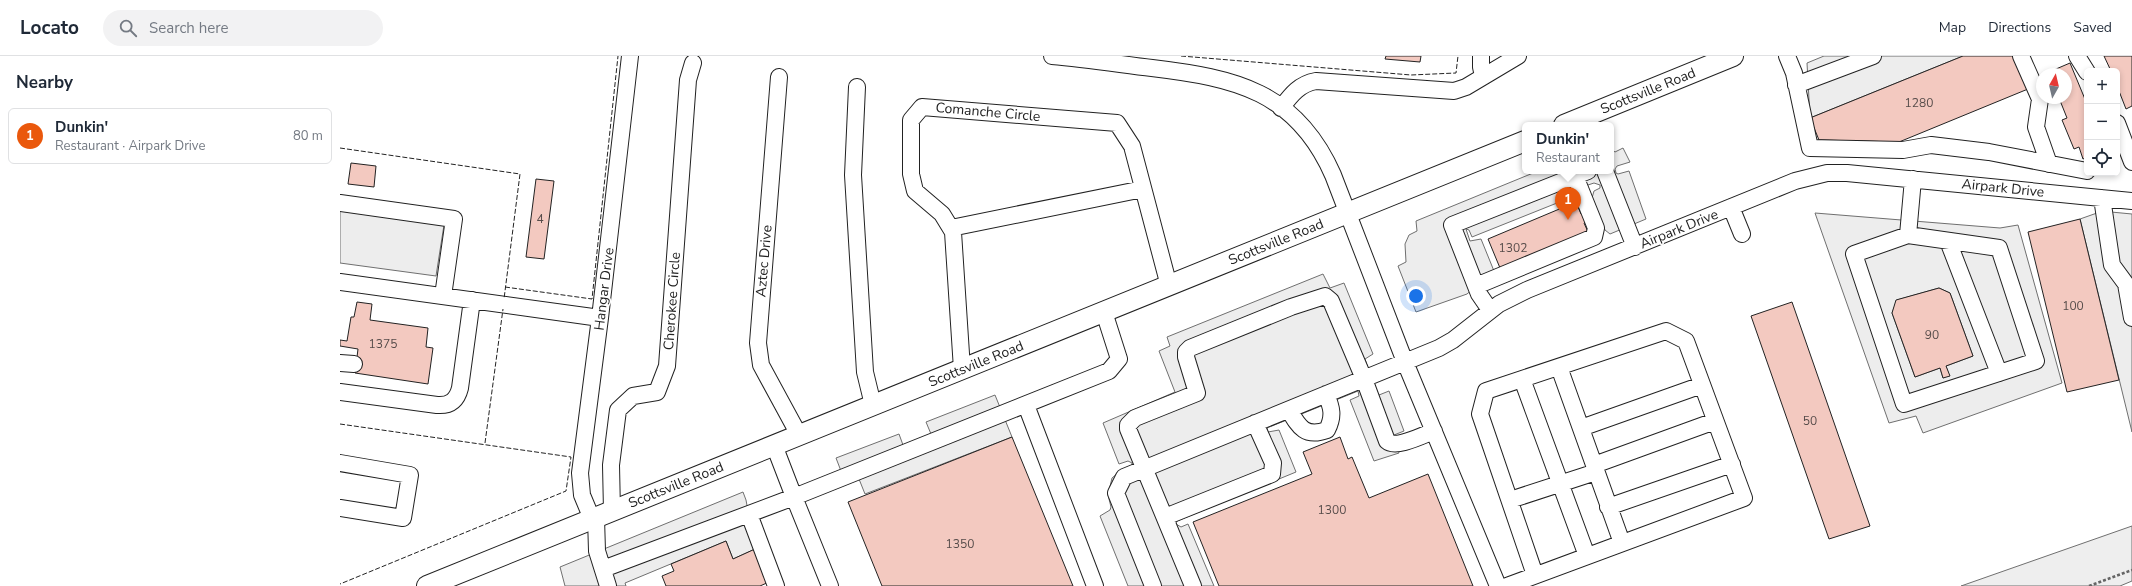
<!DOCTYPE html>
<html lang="en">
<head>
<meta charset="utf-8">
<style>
  :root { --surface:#fff; --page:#f2f2f3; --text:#1f2937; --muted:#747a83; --line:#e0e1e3; --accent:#ea580c }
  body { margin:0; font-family:"Nunito Sans",sans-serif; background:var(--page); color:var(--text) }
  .controls { position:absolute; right:12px; top:12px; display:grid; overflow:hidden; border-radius:6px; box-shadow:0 2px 6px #0003 }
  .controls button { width:36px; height:36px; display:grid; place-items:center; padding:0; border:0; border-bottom:1px solid var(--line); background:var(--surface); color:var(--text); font:20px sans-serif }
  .compass { position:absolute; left:1696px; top:12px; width:36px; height:36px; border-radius:50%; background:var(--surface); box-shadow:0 2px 6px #0003; rotate:8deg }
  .you { position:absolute; left:1076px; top:240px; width:14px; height:14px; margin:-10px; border:3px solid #fff; border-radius:50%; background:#1a73e8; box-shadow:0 0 0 6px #1a73e833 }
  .badge { display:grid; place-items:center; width:26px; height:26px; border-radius:50%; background:var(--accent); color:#fff; font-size:13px; font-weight:700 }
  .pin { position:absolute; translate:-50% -33px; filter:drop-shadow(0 1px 2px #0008) }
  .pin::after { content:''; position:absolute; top:21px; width:14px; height:12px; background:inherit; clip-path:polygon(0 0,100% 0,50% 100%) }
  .popup { position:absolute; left:1182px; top:66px; width:92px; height:52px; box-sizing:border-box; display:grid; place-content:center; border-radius:6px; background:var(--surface); filter:drop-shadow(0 1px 3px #0005); font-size:13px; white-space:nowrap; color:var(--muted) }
  .popup b { font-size:15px; color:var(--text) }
  .popup::after { content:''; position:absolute; left:50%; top:100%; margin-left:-8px; border:8px solid transparent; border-top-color:var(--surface) }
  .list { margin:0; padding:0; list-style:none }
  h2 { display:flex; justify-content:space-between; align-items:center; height:52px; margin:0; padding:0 16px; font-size:17px }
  h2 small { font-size:13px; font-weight:400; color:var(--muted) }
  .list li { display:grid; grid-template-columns:26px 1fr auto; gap:12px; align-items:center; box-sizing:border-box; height:56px; margin:0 8px 8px; padding:0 8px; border:1px solid var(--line); border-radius:6px }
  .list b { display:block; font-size:15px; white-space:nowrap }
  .list p { margin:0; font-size:13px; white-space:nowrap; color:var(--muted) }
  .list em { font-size:13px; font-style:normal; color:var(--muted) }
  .icon { flex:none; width:22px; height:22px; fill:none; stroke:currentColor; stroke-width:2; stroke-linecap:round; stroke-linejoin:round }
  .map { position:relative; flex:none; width:1792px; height:530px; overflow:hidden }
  header { display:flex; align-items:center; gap:24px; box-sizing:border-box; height:56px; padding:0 20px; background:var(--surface); border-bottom:1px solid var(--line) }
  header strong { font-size:19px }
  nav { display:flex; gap:22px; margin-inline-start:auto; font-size:14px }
  .search { width:280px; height:36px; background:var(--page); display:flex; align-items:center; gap:10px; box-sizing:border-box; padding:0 14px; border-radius:22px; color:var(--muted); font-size:15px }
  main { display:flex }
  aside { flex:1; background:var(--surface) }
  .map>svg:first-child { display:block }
  .green { fill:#eee; stroke:#6f6f6f }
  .parking { fill:#ededed; stroke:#6f6f6f; fill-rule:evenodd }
  .building { fill:#f3c9c0; stroke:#222 }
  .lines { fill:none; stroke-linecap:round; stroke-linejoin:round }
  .minor-casing { stroke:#222; stroke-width:18 }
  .major-casing { stroke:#222; stroke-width:22 }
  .path { stroke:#646464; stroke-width:2.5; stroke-dasharray:3 2; stroke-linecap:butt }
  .minor { stroke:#fff; stroke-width:16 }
  .major { stroke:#fff; stroke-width:20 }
  .fence { stroke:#222; stroke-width:1; stroke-dasharray:5 2; stroke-linecap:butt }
  .labels { text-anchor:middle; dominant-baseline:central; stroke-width:3; stroke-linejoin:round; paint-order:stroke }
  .number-label { font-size:12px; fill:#564c4a }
  .street-label { font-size:14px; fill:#222; stroke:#fff }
</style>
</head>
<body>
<header>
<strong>Locato</strong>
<div class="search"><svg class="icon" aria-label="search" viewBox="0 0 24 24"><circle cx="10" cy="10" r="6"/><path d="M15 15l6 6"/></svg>Search here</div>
<nav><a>Map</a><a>Directions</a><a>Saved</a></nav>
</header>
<main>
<aside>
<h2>Nearby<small></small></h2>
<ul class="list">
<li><span class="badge">1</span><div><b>Dunkin'</b><p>Restaurant · Airpark Drive</p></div><em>80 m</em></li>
</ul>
</aside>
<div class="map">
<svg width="1792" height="530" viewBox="0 0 1792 530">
  <rect width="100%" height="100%" fill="#fff"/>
  <path class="green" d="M1792 470V525L1780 530H1621Z"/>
  <path class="parking" d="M1484 0H1623L1470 62 1467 7Z
    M1283 92 1290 106 1277 110 1275 113 1276 117 1278 118 1289 115 1306 163 1270 178 1265 174 1252 142 1254 135 1260 132V129L1254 127 1245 130 1237 139 1132 181 1129 174 1126 173 1130 185 1141 183 1154 215 1127 238 1076 256 1058 210 1066 206 1065 188 1069 179 1077 175 1076 165 1198 115H1271V93L1275 96Z
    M0 154 104 169 96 220 0 207Z
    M1771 156 1792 158V376L1740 163 1757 157Z
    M1475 157 1660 172 1678 169 1722 327 1583 377 1576 360 1549 367ZM1599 232 1610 237 1633 300 1606 310 1609 319 1603 322 1600 312 1575 321 1552 257 1557 244Z
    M983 218 990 232 1004 227 1033 298 1025 303 1036 337 1039 339 1049 335 1064 375 1054 379 1059 397 1034 405 1010 344 1019 340 1018 335 927 372 928 376 939 374 956 416 837 465 836 468 841 471 848 468 874 530H788L760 460 770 454 771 451 768 439 772 422 779 416 792 409V407L788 405 779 408 763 367 835 336 819 295 830 290 827 281Z
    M655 339 672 381 525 438 519 423 506 428 496 402 559 378 563 389 591 378 586 366Z
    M403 436 406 444 415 493 393 503 386 485 285 527 286 530H225L220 511Z"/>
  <path class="building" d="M1046 0H1081L1080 6 1045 3Z
    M1623 0H1675L1688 33 1559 86 1479 84 1470 62Z
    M1764 0H1792V50L1786 53 1777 30V15H1771Z
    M1730 7 1747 48V101L1743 103 1739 91 1734 93 1722 64 1727 62 1719 42H1726V18H1710L1709 16Z
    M11 107 36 110 34 131 8 128Z
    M196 123 214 125 204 203 186 201Z
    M1236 146 1241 158 1244 157 1247 165 1244 167 1248 176 1160 212 1148 183Z
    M1740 163 1779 324 1727 336 1688 176Z
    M1599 232 1610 237 1633 300 1606 310 1610 320 1603 322 1600 312 1575 321 1552 257 1556 244Z
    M17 246 32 248 30 264 88 272 86 291 93 292 88 328 15 317 18 293 0 290V284L7 285 11 261H14Z
    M1452 246 1530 470 1489 483 1411 260Z
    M672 381 733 530H542L508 446Z
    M1000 381 1008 403 1012 401 1029 442 1088 418 1133 530H879L853 466 972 418 963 396Z
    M386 485 393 503 415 493 429 526 420 530H326L322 520 334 515 331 508Z"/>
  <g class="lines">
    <g class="minor-casing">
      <path id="minor" d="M712 0C746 3 779 8 812 12 895 22 956 35 993 119L1065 306 1158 530
        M1141 0V11L1143 20
        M1447 0 1454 17 1470 92 1563 94 1591 89 1649 96 1747 115
        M1681 0 1700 43 1696 71 1709 108
        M1737 0 1747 16
        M439 21 418 287 421 309 459 379
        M1456 29 1533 0
        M517 31 513 119 525 316 533 349
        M941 52C951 39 959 28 976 25L1114 35 1126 31 1178 0
        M1777 67 1792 106
        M1265 115 1295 191
        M1762 142 1772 209 1786 228 1792 262
        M0 147 114 163 103 240
        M1391 151 1402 178
        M611 172 803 133
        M1568 179 1659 192 1696 305 1564 348 1514 198 1568 179 1573 123
        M1608 185 1659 317
        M0 226 260 262
        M1136 230 1254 181 1256 172 1235 120
        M1150 254 1139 238 1112 169 1248 115
        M0 307 14 308
        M1219 311 1282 487
        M622 313 613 176 602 158 575 135 571 118V64L582 51 777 67 792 90 829 230
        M1182 323 1247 500
        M0 336 97 349C110 350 117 344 120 332L132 244
        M686 349 755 530
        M949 354C959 371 965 382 987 374 994 360 992 352 986 338
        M1241 372 1362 329
        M0 407 70 419 63 462 0 452
        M1254 409 1375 365
        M1170 444 1256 416
        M1268 451 1392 408
        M272 455 271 409 278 354 293 340 317 336 327 310 348 24 353 7
        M409 458 436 530
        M825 461 932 418 933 407 915 367
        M256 462 257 495 268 530
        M252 463 242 439 240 417 260 262 290 0
        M263 513 454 441 434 389
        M490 530 454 441 769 315 779 303 764 256
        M813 530 776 437 784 421 1099 292 1113 284 1159 248 1187 234 1455 125 1487 117H1507L1792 145
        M853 530 788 373V369L795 362 857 337 846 301V296L850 292 951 251 985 240 991 245 1024 323 1047 385C1056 393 1083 379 1094 375
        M1167 530 1404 442 1346 285 1326 275 1146 335 1140 358 1195 519"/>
    </g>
    <g class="major-casing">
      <path id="major" d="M1224 69 1393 0
        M87 530 1185 85"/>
    </g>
    <path class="path" d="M1749 530 1792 514"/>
    <use href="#minor" class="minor"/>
    <use href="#major" class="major"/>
    <path class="fence" d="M841 0 1071 19 1116 17 1118 0
      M0 92 180 118 164 243
      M165 231 252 243 278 0
      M0 368 231 401 226 435 0 528
      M145 387 163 253"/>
  </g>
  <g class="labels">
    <g class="number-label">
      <text x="1579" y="47">1280</text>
      <text x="200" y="163">4</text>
      <text x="1173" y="192">1302</text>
      <text x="1733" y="250">100</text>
      <text x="1592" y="279">90</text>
      <text x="43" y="288">1375</text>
      <text x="1470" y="365">50</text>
      <text x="992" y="454">1300</text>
      <text x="620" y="488">1350</text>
    </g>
    <g class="street-label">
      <text transform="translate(1308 35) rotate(-22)">Scottsville Road</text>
      <text transform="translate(648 56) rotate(5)">Comanche Circle</text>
      <text transform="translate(1663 132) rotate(6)">Airpark Drive</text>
      <text transform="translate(1339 173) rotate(-22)">Airpark Drive</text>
      <text transform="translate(936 186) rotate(-22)">Scottsville Road</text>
      <text transform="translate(424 205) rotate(-85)">Aztec Drive</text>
      <text transform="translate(264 233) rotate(-83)">Hangar Drive</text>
      <text transform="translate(332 245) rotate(-86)">Cherokee Circle</text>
      <text transform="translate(636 308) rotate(-22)">Scottsville Road</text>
      <text transform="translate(336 429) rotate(-22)">Scottsville Road</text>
    </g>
  </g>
</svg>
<div class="controls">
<button>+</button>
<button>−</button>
<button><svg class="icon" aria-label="locate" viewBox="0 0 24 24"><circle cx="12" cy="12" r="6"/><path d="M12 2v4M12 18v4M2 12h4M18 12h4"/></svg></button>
</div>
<svg class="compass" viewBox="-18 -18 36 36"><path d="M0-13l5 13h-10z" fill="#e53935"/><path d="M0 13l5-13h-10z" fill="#747a83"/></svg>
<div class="you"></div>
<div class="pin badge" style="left:1228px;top:164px">1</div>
<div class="popup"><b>Dunkin'</b>Restaurant</div>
</div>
</main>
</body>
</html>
